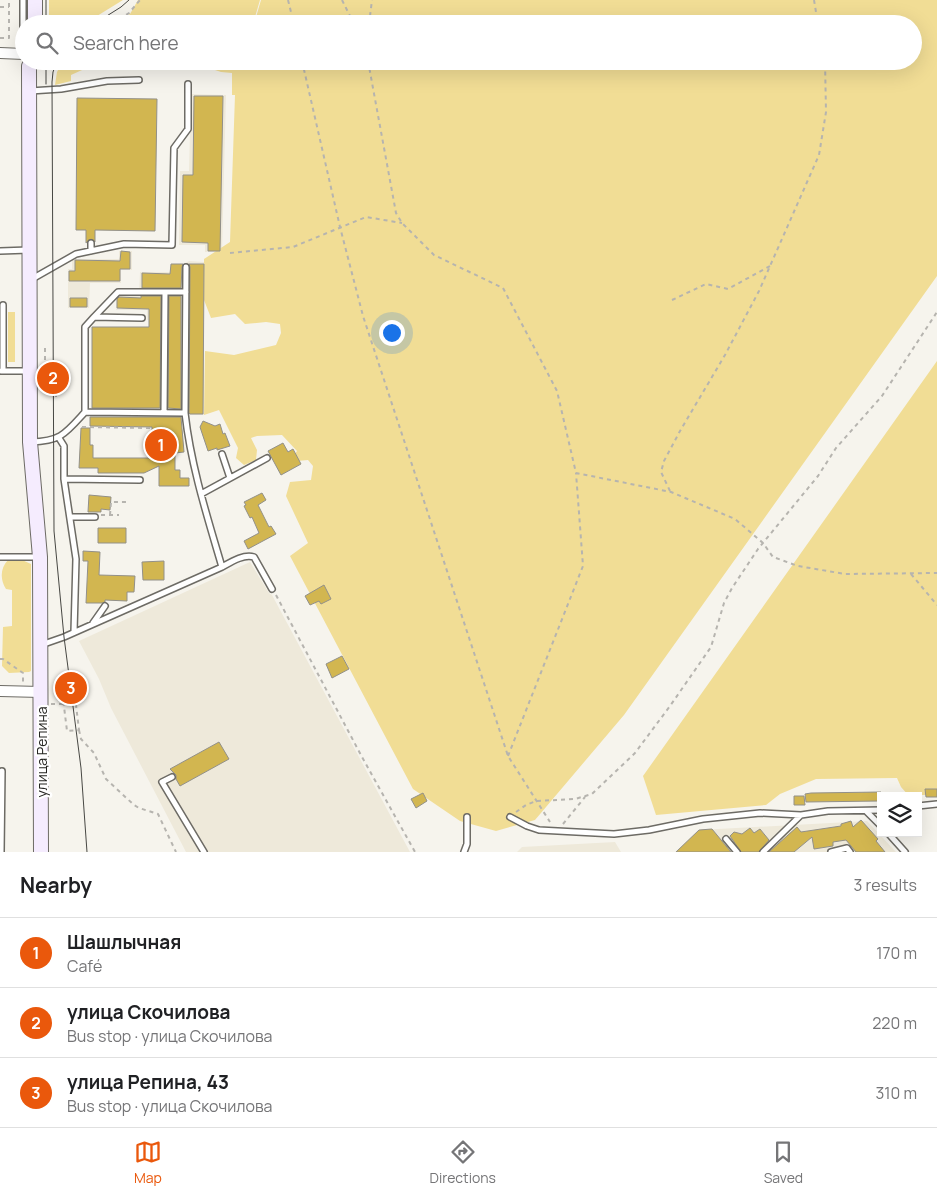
<!DOCTYPE html>
<html lang="en">
<head>
<meta charset="utf-8">
<style>
  :root { --surface:#fff; --page:#f6f6f6; --text:#202124; --muted:#757577; --line:#e0e0e0; --accent:#ea580c }
  body { margin:0; font-family:Manrope,sans-serif; background:var(--page); color:var(--text) }
  .controls { position:absolute; right:15px; bottom:15px; display:grid; overflow:hidden; border-radius:0px; box-shadow:0 5px 20px #0002 }
  .controls button { width:45px; height:45px; display:grid; place-items:center; padding:0; border:0; border-bottom:1px solid var(--line); background:var(--surface); color:var(--text); font:25px sans-serif }
  .you { position:absolute; left:391px; top:332px; width:18px; height:18px; margin:-12px; border:4px solid #fff; border-radius:50%; background:#1a73e8; box-shadow:0 0 0 8px #1a73e833 }
  .badge { display:grid; place-items:center; width:32px; height:32px; border-radius:50%; background:var(--accent); color:#fff; font-size:16px; font-weight:700 }
  .pin { position:absolute; translate:-50% -50%; border:2px solid #fff; box-shadow:0 1px 5px #0006 }
  .list { margin:0; padding:0; list-style:none }
  h2 { display:flex; justify-content:space-between; align-items:center; height:65px; margin:0; padding:0 20px; font-size:21px }
  h2 small { font-size:16px; font-weight:400; color:var(--muted) }
  .list li { display:grid; grid-template-columns:32px 1fr auto; gap:15px; align-items:center; box-sizing:border-box; height:70px; padding:0 20px; border-top:1px solid var(--line) }
  .list b { display:block; font-size:19px; white-space:nowrap }
  .list p { margin:0; font-size:16px; white-space:nowrap; color:var(--muted) }
  .list em { font-size:16px; font-style:normal; color:var(--muted) }
  .icon { flex:none; width:28px; height:28px; fill:none; stroke:currentColor; stroke-width:2; stroke-linecap:round; stroke-linejoin:round }
  .map { position:relative; flex:none; width:937px; height:852px; overflow:hidden }
  .search { position:absolute; background:var(--surface); box-shadow:0 5px 20px #0002; left:15px; right:15px; top:15px; height:55px; display:flex; align-items:center; gap:12px; box-sizing:border-box; padding:0 18px; border-radius:28px; color:var(--muted); font-size:19px }
  .sheet { height:275px; background:var(--surface) }
  nav { display:flex; justify-content:space-around; align-items:center; box-sizing:border-box; height:70px; border-top:1px solid var(--line); background:var(--surface); font-size:14px; color:var(--muted) }
  nav a { display:grid; justify-items:center; gap:2px }
  nav .on { color:var(--accent) }
  .map>svg:first-child { display:block }
  .built { fill:#eee9da }
  .green { fill:#f1dd95 }
  .building { fill:#d2b650; stroke:#929089 }
  .lines { fill:none; stroke-linecap:round; stroke-linejoin:round }
  .lane-casing { stroke:#6d6b65; stroke-width:8 }
  .street-casing { stroke:#6d6b65; stroke-width:12 }
  .secondary-casing { stroke:#6d6b65; stroke-width:16 }
  .path { stroke:#b6b4af; stroke-width:2; stroke-dasharray:4 4; stroke-linecap:butt }
  .lane { stroke:#fff; stroke-width:5 }
  .street { stroke:#fff; stroke-width:10 }
  .secondary { stroke:#f5ecfe; stroke-width:14 }
  .tram { stroke:#474743; stroke-width:1 }
  .labels { text-anchor:middle; dominant-baseline:central; stroke-width:4.5; stroke-linejoin:round; paint-order:stroke }
  .street-label { font-size:14px; fill:#242421; stroke:#fff }
</style>
</head>
<body>
<div class="map">
<svg width="937" height="852" viewBox="0 0 937 852">
  <rect width="100%" height="100%" fill="#f6f4ed"/>
  <path class="built" d="M191 94 226 95 222 252H205V245H179L180 171H189Z
    M119 251H132V270H121V283H90L89 308H68V269H72V259H119Z
    M189 261 204 262V415H161L160 321 147 320V310H116L117 295H139L140 272H180V266Z
    M250 562 269 593 272 595 410 852H186L111 708 99 679 79 641Z
    M867 821 896 852H675L699 830Z
    M615 842 621 852H517L522 847Z"/>
  <path class="green" d="M49 0H123L84 24H49Z
    M138 0H260L253 24H114L130 14Z
    M261 0H937V276L624 715 535 820 496 831 460 821 413 789 290 556 308 543 286 496 290 482 311 480 313 466 308 460 297 461 293 457 297 451 282 435 257 436 251 438 257 450 256 460 244 465 236 458 238 448 219 410 204 415 205 351 234 355 276 345 281 333 280 324 266 322 245 324 235 314 211 318 204 300V259L230 242 235 95H232V73L221 72 212 69 157 68 155 64H128L122 61H913V24H254Z
    M63 61H102L71 75V81L55 85 57 72Z
    M8 312H15V362H8Z
    M937 361V794L909 796 901 787 897 778 816 779 780 794 766 805 656 815 643 776Z
    M8 560H22L31 564V671L29 672 9 673 2 666 3 627 12 626V590L6 589C0 580 0 568 8 560Z"/>
  <path class="building" d="M194 96H223L220 251H208V243L182 242 183 175H193Z
    M77 98 157 99 155 231 95 230V242L91 239 86 243V230H76Z
    M121 251 130 252V269H120V281H69V271H75V260L120 261Z
    M171 264H183L182 267 181 288H142V273L170 274Z
    M189 264H204L203 414H190L189 413 190 267Z
    M141 296H161L160 408H92V327H149V309L117 308V299L119 297 141 298Z
    M169 296H181V409L168 408Z
    M70 298H87V307H70Z
    M90 417H181L184 452 175 453V470H180V478H189V486H159V466L144 473H98V468H79L81 428H90V445H93V458H155L154 440H152V427L90 426Z
    M203 421 215 426 220 424 223 434 225 433 230 446 217 450V448L208 451 200 427Z
    M283 443 288 452 293 449 301 464 281 475 268 451Z
    M262 493 266 500 258 505 269 527 271 526 276 534 248 549 244 541 259 533 252 517 250 518 244 506 246 505 244 502Z
    M89 495 111 497 110 510 101 509V512H88Z
    M98 528H126V543H98Z
    M83 551 100 552 99 575 135 576 134 592H127V601L105 600V602L102 603H86L88 561H83Z
    M164 561V580H143L142 562Z
    M324 585 331 599 321 604 319 601 310 605 305 596Z
    M342 656 349 669 332 678 326 664Z
    M219 742 229 759 180 786 176 779V775L170 769Z
    M925 789H937V797H926Z
    M881 792V801H879L806 802 805 794 811 793Z
    M423 793 427 801 416 808 411 799Z
    M794 796H804L805 805H794Z
    M861 820 878 839 876 841 885 852H856L846 840 833 842V846L814 849 812 837 794 852H769L797 827 801 832 841 826V824L851 821 853 827Z
    M750 828 754 833 760 829 769 840 759 852H741L730 836 734 832 742 834Z
    M712 829 731 852H676L699 830Z"/>
  <g class="lines">
    <g class="lane-casing">
      <path id="lane" d="M23 53V0
        M30 91 61 89 107 81 139 80
        M91 243V251
        M0 251 29 250
        M32 279 76 254 124 244 172 245 174 148 188 129V84
        M3 305V371
        M94 317 118 292H186
        M1 371H30
        M85 412 185 413
        M164 413 165 292
        M59 438 64 446V479L140 480
        M31 442C61 441 65 434 85 412V327L94 317 142 318
        M222 454 230 478
        M64 479 76 559 74 632
        M201 494 267 458
        M71 517H95
        M0 557H40
        M222 567C231 562 243 554 254 557L272 589
        M93 623 105 606
        M41 645 64 637 222 567C207 516 191 466 185 413L186 267
        M172 777 162 782 204 852
        M918 806 937 804
        M867 812 881 826
        M510 817 527 826 539 830 614 834 649 830 703 819 760 813 801 815
        M888 833 905 852
        M726 839 737 852
        M1 852 2 771
        M464 852 467 844V817
        M763 852 801 815 828 811 881 810
        M831 852 847 848 850 852"/>
    </g>
    <g class="street-casing">
      <path id="street" d="M0 53 24 54
        M0 691 41 692"/>
    </g>
    <g class="secondary-casing">
      <path id="secondary" d="M35 24V0
        M32 61 29 66 30 442 40 557 41 852"/>
    </g>
    <path class="path" d="M288 0 294 24
      M342 0 354 24
      M814 0 818 24
      M0 7H9
      M47 19H81
      M89 24 100 17 104 24
      M113 24 129 13 140 0
      M369 24 372 0
      M0 38H9V0
      M302 61 340 227 363 316 508 756 550 822
      M368 61 396 213 402 223 434 255 503 288 557 391 576 473 671 492 735 519 763 543 773 557 798 566 845 574 937 573
      M230 253 293 247 366 217 402 223
      M672 300 706 284 728 289 770 266
      M42 365H45V346
      M45 365V372H56V397
      M82 427 150 428
      M670 491 661 472 664 461 680 431 725 355 759 291 819 155 826 112 825 61
      M101 515H119
      M110 515 111 502H127
      M911 574 937 605
      M276 595 362 757 415 852
      M0 659H3L23 673V682
      M73 680 79 730 67 731 61 682Z
      M51 704H64
      M79 730 81 739 94 753 106 779 134 805 139 808 158 814 176 852
      M508 756 583 566 576 473
      M516 812 526 805 536 801 575 799 592 794 635 753 670 706 711 647 724 603 732 588 758 549 818 476 836 448 882 396 937 312
      M563 824 585 797"/>
    <use href="#lane" class="lane"/>
    <use href="#street" class="street"/>
    <use href="#secondary" class="secondary"/>
    <path class="tram" d="M46 24V0
      M94 24 121 7 129 0
      M57 61 53 72 52 82 54 531 64 637 81 768 87 852
      M46 84V61"/>
  </g>
  <g class="labels">
    <g class="street-label">
      <text transform="translate(41 752) rotate(-90)">улица Репина</text>
    </g>
  </g>
</svg>
<div class="controls">
<button><svg class="icon" aria-label="layers" viewBox="0 0 24 24"><path d="M12 4l9 5-9 5-9-5zM3 14l9 5 9-5"/></svg></button>
</div>
<div class="you"></div>
<div class="pin badge" style="left:161px;top:445px">1</div>
<div class="pin badge" style="left:53px;top:378px">2</div>
<div class="pin badge" style="left:71px;top:688px">3</div>
<div class="search"><svg class="icon" aria-label="search" viewBox="0 0 24 24"><circle cx="10" cy="10" r="6"/><path d="M15 15l6 6"/></svg>Search here</div>
</div>
<section class="sheet">
<h2>Nearby<small>3 results</small></h2>
<ul class="list">
<li><span class="badge">1</span><div><b>Шашлычная</b><p>Café</p></div><em>170 m</em></li>
<li><span class="badge">2</span><div><b>улица Скочилова</b><p>Bus stop · улица Скочилова</p></div><em>220 m</em></li>
<li><span class="badge">3</span><div><b>улица Репина, 43</b><p>Bus stop · улица Скочилова</p></div><em>310 m</em></li>
</ul>
</section>
<nav>
<a class="on"><svg class="icon" aria-label="map" viewBox="0 0 24 24"><path d="M3 6l6-2 6 2 6-2v14l-6 2-6-2-6 2zM9 4v14M15 6v14"/></svg>Map</a>
<a><svg class="icon" aria-label="directions" viewBox="0 0 24 24"><path d="M12 3l9 9-9 9-9-9zM9 14v-3h6M13 9l2 2-2 2"/></svg>Directions</a>
<a><svg class="icon" aria-label="saved" viewBox="0 0 24 24"><path d="M7 4h10v16l-5-4-5 4z"/></svg>Saved</a>
</nav>
</body>
</html>
